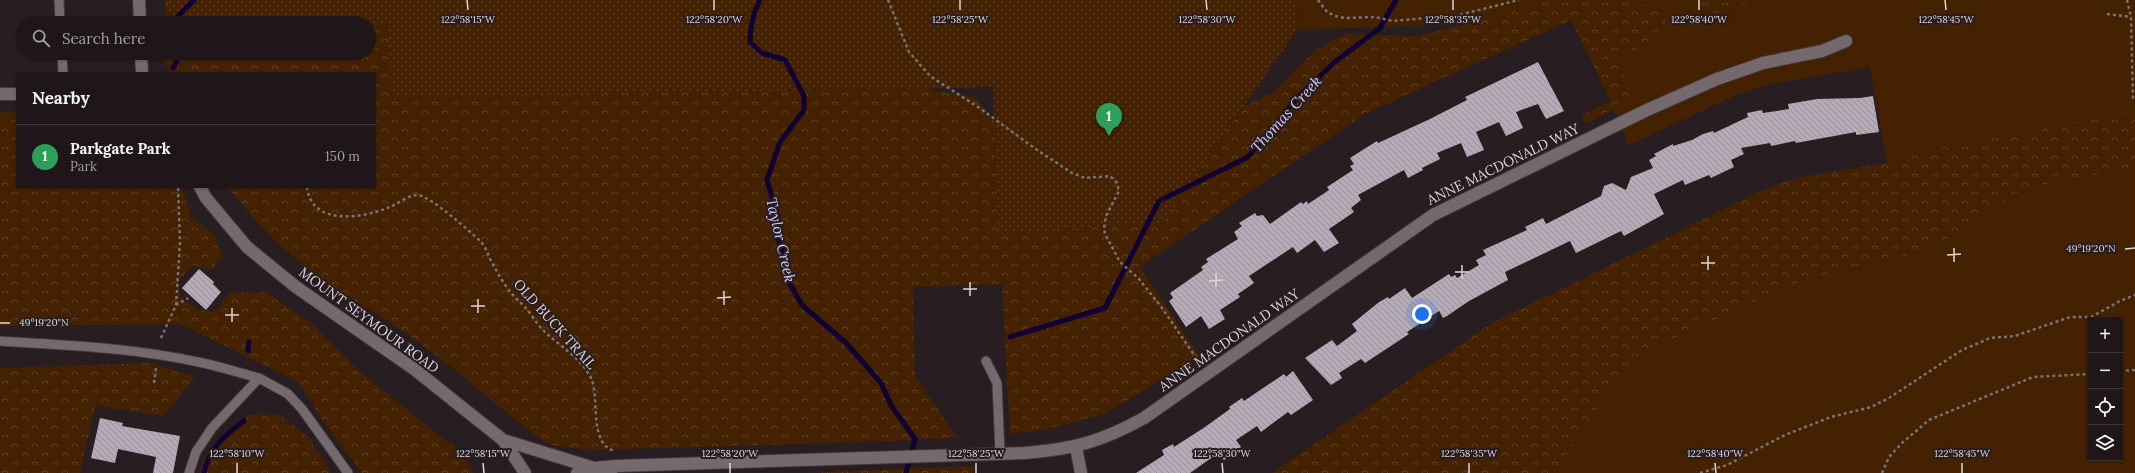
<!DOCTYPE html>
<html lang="en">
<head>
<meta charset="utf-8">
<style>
  :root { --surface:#1e1619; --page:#261f22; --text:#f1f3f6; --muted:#a19fa2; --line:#3c3538; --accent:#53cdcb }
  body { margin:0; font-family:Lora,serif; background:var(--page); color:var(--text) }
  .controls { position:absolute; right:12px; bottom:12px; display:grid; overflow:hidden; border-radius:0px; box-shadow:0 1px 3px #0004 }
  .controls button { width:36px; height:36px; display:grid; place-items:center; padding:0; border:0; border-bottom:1px solid var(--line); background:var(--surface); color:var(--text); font:20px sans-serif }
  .you { position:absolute; left:1422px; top:314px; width:14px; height:14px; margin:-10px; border:3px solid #fff; border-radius:50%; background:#1a73e8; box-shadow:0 0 0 6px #1a73e833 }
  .badge { display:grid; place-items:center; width:26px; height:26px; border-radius:50%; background:var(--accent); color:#fff; font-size:13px; font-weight:700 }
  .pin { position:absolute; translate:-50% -33px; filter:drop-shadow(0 1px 2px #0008) }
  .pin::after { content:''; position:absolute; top:21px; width:14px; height:12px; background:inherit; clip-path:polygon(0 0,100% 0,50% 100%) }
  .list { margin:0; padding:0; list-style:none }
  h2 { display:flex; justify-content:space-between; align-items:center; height:52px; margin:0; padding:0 16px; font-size:17px }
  h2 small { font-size:13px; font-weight:400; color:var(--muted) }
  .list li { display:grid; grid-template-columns:26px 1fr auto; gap:12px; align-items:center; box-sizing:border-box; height:64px; padding:0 16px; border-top:1px solid var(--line) }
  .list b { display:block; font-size:15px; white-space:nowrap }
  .list p { margin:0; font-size:13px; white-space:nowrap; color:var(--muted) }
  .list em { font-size:13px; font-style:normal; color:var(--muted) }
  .icon { flex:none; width:22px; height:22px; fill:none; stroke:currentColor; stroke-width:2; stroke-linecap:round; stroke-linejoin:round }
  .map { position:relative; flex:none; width:2135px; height:473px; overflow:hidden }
  .search { position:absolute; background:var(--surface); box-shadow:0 1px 3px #0004; left:16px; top:16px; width:360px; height:44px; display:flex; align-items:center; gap:10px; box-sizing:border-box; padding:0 14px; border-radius:22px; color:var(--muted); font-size:15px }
  .panel { position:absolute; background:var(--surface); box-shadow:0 1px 3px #0004; left:16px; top:72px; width:360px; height:116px; border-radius:0px }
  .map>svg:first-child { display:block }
  .grass { fill:#442201; fill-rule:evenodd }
  .forest { fill:url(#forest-crowns) }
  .park { fill:url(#park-dots) }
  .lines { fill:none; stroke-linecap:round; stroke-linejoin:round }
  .stream { stroke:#103; stroke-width:5 }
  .building { fill:url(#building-back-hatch) }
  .service-casing { stroke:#41393b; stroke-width:11 }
  .minor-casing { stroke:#41393b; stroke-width:14 }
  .tertiary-casing { stroke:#41393b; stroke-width:14 }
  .path { stroke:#7b7275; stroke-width:2.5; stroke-dasharray:3 3; stroke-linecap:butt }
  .service { stroke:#76696d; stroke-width:9 }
  .minor { stroke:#76696d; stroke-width:12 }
  .tertiary { stroke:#76696d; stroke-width:12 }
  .ticks { fill:none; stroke:#ded6d8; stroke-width:1.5 }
  .labels { text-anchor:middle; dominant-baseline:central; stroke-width:4; stroke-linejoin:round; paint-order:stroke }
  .street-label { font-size:14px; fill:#ded6d8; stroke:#281d21 }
  .water-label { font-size:15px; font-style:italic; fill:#d2cdfb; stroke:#281d21 }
  .ticks-label { font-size:10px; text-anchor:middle; fill:#ded6d8; stroke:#281d21; stroke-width:4; stroke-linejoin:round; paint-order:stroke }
</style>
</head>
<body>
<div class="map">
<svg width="2135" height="473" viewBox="0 0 2135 473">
  <defs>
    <pattern id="forest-crowns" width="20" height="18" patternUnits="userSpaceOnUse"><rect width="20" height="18" fill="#442201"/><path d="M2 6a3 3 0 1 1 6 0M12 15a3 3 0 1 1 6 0" fill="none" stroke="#5f4125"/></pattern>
    <pattern id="park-dots" width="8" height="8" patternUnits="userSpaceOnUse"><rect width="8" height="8" fill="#442201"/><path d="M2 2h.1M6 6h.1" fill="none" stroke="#5f4125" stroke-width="1.8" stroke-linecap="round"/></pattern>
    <pattern id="building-back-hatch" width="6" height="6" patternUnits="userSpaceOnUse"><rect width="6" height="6" fill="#b5abb6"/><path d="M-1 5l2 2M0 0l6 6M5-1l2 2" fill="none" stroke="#989099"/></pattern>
  </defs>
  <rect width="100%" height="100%" fill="#281d21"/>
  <path class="grass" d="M1296 0H2135V117L2126 112 1920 152 1887 163 1870 67 1771 84 1737 95 1629 145 1611 101 1571 20 1297 30Z
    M2135 168V473H1555L1604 398 1646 351 1791 285 1918 253 1965 231 2024 188ZM2090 320H2120V458H2090Z"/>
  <path class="forest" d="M165 0H888L905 55 932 90 976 98 1012 145 1212 121 1273 93 1314 51 1344 34 1418 36 1496 16 1549 0H1628L1664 11 1666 30 1618 61 1633 100 1585 124 1582 115 1611 101 1571 20 1365 114 1140 267 1200 357 1104 414 1044 430 1010 434 1002 284 913 287 915 376 957 437 895 441 593 450 554 446 542 440C499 408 460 372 417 341 385 318 350 299 318 276 283 251 254 221 228 187H375V73H169L163 53H369V23H166Z
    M1691 0H1755L1716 13 1691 5Z
    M17 112V187H182L191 219C212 229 218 236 222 258L210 270 193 265 178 281 181 298 198 310 215 312 229 293 266 292 313 325 360 372 463 454 474 473H362L326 425 298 382 181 324 0 326V113Z
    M2126 112 2135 117V168L2024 188 1965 231 1918 253 1791 285 1646 351 1604 398 1555 473H1272L1492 323 1765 189 1797 178 1887 163 1920 152Z
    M152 363 195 377 164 416 95 405 80 473H0V368Z
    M279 414 308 437 331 473H200L203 461 249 415Z
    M974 466 972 473H808Z"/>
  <path class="park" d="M168 0H1296L1297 30 1163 222 998 234 993 87 391 97 388 24 169 23Z"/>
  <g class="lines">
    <path class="stream" d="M760 0C753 13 750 27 750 42L762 53 785 60 804 96V110L780 142 767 180 778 217V238L787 262 790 284 802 305 846 343 881 383 891 405 915 439 906 473
      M171 23 194 0
      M173 68 177 61
      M1010 337 1105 308 1159 201 1248 157 1299 96 1335 62 1380 28 1396 0
      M248 351 249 342
      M204 473C208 450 226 434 244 421"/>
  </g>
  <path class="building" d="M1538 62 1564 111 1546 119 1538 104 1516 112 1523 128 1506 136 1499 122 1476 132 1484 150 1467 157 1461 143 1437 153 1440 159 1422 168 1423 170 1408 178 1404 170 1358 195 1361 200 1351 208 1354 212 1329 229 1339 243 1324 252 1315 240 1297 253 1293 247 1249 276 1254 283 1238 294 1240 297 1220 310 1225 319 1209 329 1201 316 1186 327 1169 301 1173 298 1170 293 1203 270 1201 267 1208 262 1206 259 1238 239 1234 232 1242 226 1239 223 1255 213 1257 216 1263 215 1270 224 1301 202 1303 204 1307 201 1308 204 1329 190 1327 187 1353 170 1350 166 1354 164 1350 158 1377 141 1378 143 1430 119 1467 100 1465 97Z
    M1873 96 1879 132 1856 135V132L1796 143 1795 141 1771 146 1770 143 1741 148 1744 154 1731 160 1734 167 1711 178 1709 175 1685 185 1683 180 1654 194 1664 214 1624 236 1621 231 1576 253 1570 241 1505 272 1508 280 1469 301 1447 316 1443 318 1439 311 1407 332 1409 334 1365 363 1361 359 1339 373 1342 378 1331 385 1305 358 1332 340 1337 346 1357 331 1352 324 1379 302 1388 297 1389 299 1405 288 1412 298 1449 274 1451 277 1455 275 1457 278 1479 265 1476 260 1486 255 1483 250 1527 230 1525 227 1543 218 1546 224 1601 196 1604 186 1612 183 1626 190 1631 177 1653 168 1649 160 1656 156 1654 154 1673 144V146L1692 140 1703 134 1713 131 1714 133 1748 117 1747 113 1762 110 1763 113 1789 109 1788 104 1817 99 1860 98Z
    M199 269 214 282 213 284 221 292 206 310 182 288Z
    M1293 371 1313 400 1291 415 1288 412 1261 432 1257 426 1236 440 1241 447 1224 460 1220 454 1214 456 1190 473H1136L1164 455 1162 450 1173 444 1174 447 1205 427 1230 409 1229 407 1242 398 1244 401 1284 374 1286 377Z
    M100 418 123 423 122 426 180 436 173 473H153L156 457 118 449 115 463 91 458Z"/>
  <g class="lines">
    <g class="service-casing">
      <path id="service" d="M59 0 60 23
        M62 53 63 73
        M0 341C68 345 136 348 203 363 221 367 240 373 259 378
        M986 361 997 383 1000 453
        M189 473 196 452 212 428 259 378 288 394 302 409 348 473"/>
    </g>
    <g class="minor-casing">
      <path id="minor" d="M0 94H17
        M1076 447 1081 473
        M577 473 594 468 616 466 1025 453C1073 449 1101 442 1144 418L1433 215 1647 110 1717 79 1763 63 1822 51 1846 41"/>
    </g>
    <g class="tertiary-casing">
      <path id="tertiary" d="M139 0 140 23
        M141 53 142 73
        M200 187 206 198 247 247 296 287 414 369 503 440 525 473
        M503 440 594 468
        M606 473 616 466"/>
    </g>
    <path class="path" d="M888 0 909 52 930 76 981 109 1037 150 1072 173 1085 178 1110 176 1117 183 1119 191 1106 216 1104 228 1105 234 1120 262 1139 279 1162 308 1199 362
      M1318 0 1327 12 1335 16 1345 18 1375 17 1393 21 1459 15 1519 0
      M2127 0 2131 17 2133 99 2135 100
      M2107 14 2131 17
      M307 187C311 227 365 218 390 207 399 203 408 195 418 195 430 196 471 232 481 242 487 248 489 259 494 266 498 274 503 282 508 289 513 296 519 301 525 307 532 315 538 326 546 333 561 347 581 358 591 378 600 396 588 445 615 451
      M176 305 180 243 178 187
      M161 338 176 305 188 298
      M2120 371 2135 370
      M154 383 156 368
      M1700 473 1727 465 1785 435 1831 417 1871 407 1889 398 1962 350 1981 342 1990 338 2015 336 2070 317H2091L2120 301 2135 295
      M1882 473 1889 457 1902 443 1929 420 2033 377 2090 374"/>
    <use href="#service" class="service"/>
    <use href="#minor" class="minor"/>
    <use href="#tertiary" class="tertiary"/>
  </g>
  <path class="ticks" d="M467 0 468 10M714 0V10M960 0V10M1206 0 1207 10M1453 0V10M1699 0V10M1945 0 1946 10M1954 248V262M2125 249 2135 248M1947 255 1961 254M1708 256V270M1701 263H1715M1462 265V279M1455 272H1469M1216 273V287M1209 281 1223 280M970 282V296M963 289H977M724 291V305M717 298 731 297M478 299V313M471 306H485M232 308V322M225 315H239M0 323H10M237 463V473M483 463 484 473M730 463V473M976 463V473M1222 463 1223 473M1469 463V473M1715 463 1716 473M1962 463V473"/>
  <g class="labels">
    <g class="street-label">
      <text transform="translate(1503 164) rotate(-26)">ANNE MACDONALD WAY</text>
      <text transform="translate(369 320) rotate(36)">MOUNT SEYMOUR ROAD</text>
      <text transform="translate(555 324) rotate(48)">OLD BUCK TRAIL</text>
      <text transform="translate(1229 340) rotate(-35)">ANNE MACDONALD WAY</text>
    </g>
    <g class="water-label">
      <text transform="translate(1286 114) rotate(-48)">Thomas Creek</text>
      <text transform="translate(781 240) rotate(77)">Taylor Creek</text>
    </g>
  </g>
  <g class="ticks-label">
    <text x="468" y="23">122°58'15"W</text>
    <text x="714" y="23">122°58'20"W</text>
    <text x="960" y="23">122°58'25"W</text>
    <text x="1207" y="23">122°58'30"W</text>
    <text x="1453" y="23">122°58'35"W</text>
    <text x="1699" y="23">122°58'40"W</text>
    <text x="1946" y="23">122°58'45"W</text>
    <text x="2091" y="252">49°19'20"N</text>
    <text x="44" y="326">49°19'20"N</text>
    <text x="237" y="457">122°58'10"W</text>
    <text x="483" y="457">122°58'15"W</text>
    <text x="730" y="457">122°58'20"W</text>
    <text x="976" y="457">122°58'25"W</text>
    <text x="1222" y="457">122°58'30"W</text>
    <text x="1469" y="457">122°58'35"W</text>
    <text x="1715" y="457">122°58'40"W</text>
    <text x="1962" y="457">122°58'45"W</text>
  </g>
</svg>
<div class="controls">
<button>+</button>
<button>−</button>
<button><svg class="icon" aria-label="locate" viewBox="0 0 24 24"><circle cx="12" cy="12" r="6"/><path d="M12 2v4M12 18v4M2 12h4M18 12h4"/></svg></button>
<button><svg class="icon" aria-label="layers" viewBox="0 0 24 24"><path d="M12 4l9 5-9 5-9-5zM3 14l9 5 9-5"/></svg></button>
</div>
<div class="you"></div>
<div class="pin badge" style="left:1109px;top:136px;background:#2e9e5b">1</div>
<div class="search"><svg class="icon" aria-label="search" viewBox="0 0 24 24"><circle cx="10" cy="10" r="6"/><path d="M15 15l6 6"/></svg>Search here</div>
<section class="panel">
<h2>Nearby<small></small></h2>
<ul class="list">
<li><span class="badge" style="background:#2e9e5b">1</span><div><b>Parkgate Park</b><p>Park</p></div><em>150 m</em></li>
</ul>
</section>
</div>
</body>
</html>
